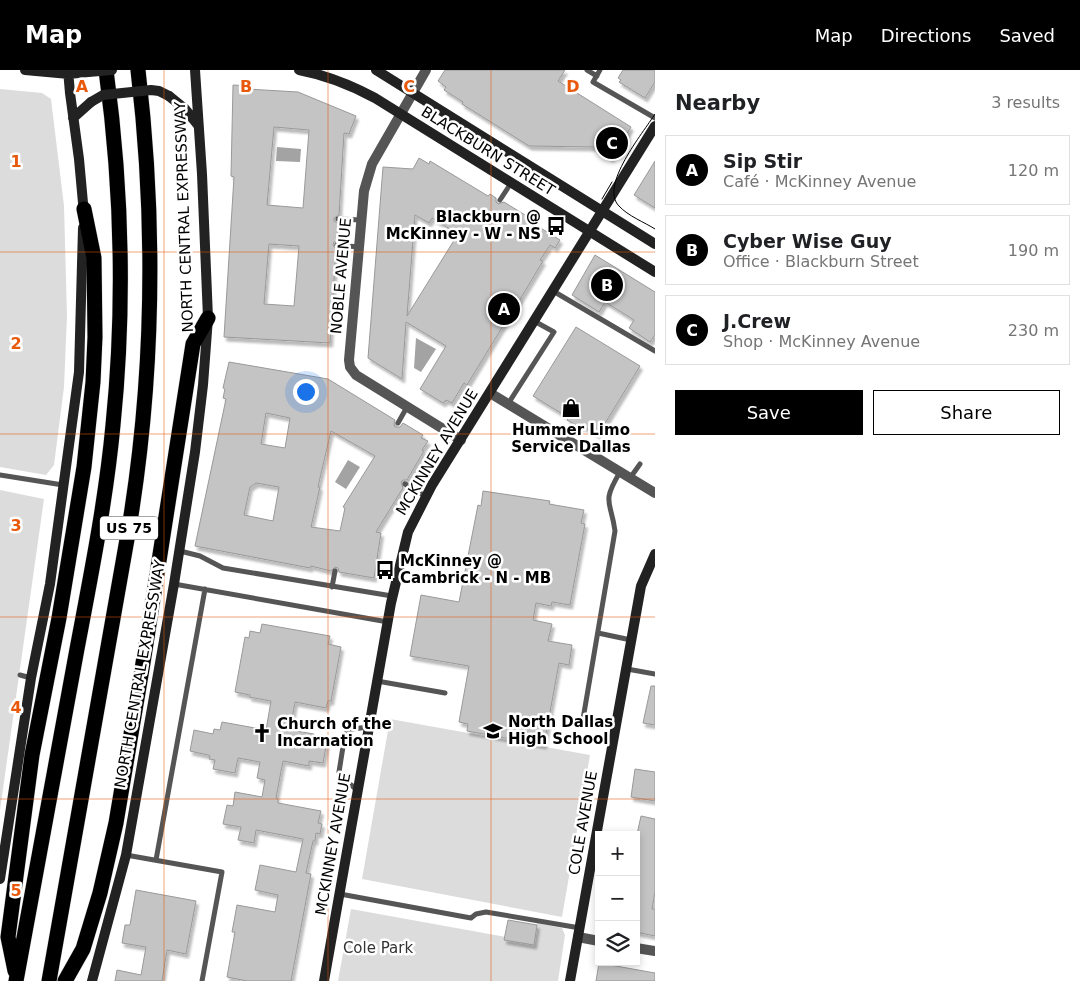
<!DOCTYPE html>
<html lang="en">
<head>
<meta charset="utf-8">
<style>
  :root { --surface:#fff; --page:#f2f2f2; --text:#202124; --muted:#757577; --line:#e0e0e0; --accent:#000 }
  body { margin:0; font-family:"DejaVu Sans",sans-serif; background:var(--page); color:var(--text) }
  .controls { position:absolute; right:15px; bottom:15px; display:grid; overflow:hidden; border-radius:0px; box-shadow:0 2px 8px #0003 }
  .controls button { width:45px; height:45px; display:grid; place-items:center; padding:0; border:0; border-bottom:1px solid var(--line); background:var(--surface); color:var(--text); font:25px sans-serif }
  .you { position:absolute; left:305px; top:321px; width:18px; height:18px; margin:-12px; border:4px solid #fff; border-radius:50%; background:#1a73e8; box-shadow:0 0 0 8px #1a73e833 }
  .badge { display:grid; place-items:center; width:32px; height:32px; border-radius:50%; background:var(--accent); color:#fff; font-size:16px; font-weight:700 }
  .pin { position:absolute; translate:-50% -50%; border:2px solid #fff; box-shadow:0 1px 5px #0006 }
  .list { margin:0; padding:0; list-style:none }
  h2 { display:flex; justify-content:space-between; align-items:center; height:65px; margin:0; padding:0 20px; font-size:21px }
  h2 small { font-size:16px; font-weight:400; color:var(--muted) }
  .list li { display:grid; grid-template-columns:32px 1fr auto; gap:15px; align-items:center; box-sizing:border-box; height:70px; margin:0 10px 10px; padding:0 10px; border:1px solid var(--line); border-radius:0px }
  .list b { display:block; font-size:19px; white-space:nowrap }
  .list p { margin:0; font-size:16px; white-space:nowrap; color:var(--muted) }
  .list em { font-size:16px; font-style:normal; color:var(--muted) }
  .actions { display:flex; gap:10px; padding:15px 20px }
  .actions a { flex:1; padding:11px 0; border:1px solid var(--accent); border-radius:0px; text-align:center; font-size:18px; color:var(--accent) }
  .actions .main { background:var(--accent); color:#fff }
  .icon { flex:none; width:28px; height:28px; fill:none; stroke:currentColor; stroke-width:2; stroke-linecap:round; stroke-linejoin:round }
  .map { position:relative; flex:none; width:655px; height:911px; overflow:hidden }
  header { display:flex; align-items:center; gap:30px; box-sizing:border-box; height:70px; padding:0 25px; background:var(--accent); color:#fff }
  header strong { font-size:24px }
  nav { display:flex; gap:28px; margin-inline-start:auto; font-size:18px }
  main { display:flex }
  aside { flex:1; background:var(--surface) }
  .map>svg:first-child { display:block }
  .green { fill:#dcdcdc }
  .water { fill:#a3a3a3 }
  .building { fill:#c4c4c4; stroke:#999; fill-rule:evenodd; filter:url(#shadow) }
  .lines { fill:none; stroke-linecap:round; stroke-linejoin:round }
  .highway-casing { stroke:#dbdbdb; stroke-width:16 }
  .lane { stroke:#555; stroke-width:5 }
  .street { stroke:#555; stroke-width:10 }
  .secondary { stroke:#222; stroke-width:10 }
  .highway { stroke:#000; stroke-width:15 }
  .tram { stroke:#000; stroke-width:1 }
  .secondary-bridge { stroke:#222; stroke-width:10 }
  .grid { fill:none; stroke:#e8590c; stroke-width:1; stroke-opacity:0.55 }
  .labels { text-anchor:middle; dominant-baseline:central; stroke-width:5; stroke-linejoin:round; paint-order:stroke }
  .shield { fill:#fff; stroke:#4c4c4c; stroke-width:1 }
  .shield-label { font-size:14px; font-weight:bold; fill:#000 }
  .street-label { font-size:15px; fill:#000; stroke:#fff }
  .poi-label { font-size:15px; font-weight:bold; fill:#000; stroke:#fff; text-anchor:start }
  .park-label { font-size:15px; fill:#333; stroke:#fff }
  .grid-label { font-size:16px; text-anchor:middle; font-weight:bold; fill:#e8590c; stroke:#fff; stroke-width:5; stroke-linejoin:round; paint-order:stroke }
</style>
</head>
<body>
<header>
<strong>Map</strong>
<nav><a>Map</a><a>Directions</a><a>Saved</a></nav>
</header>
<main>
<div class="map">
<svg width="655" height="911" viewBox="0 0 655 911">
  <defs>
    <filter id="shadow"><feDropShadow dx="2.5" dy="4" stdDeviation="1" flood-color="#0004"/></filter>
  </defs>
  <rect width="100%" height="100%" fill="#fff"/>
  <path class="green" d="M0 19 42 23 51 29 64 136 67 246 64 317 54 395 46 405 0 397Z
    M0 420 44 429 0 740Z
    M390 649 590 685 562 847 362 809Z
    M351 839 533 872 537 853 562 858 565 865 558 911H338Z"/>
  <path class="water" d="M277 77 301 79 300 92 276 91Z
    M416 268 436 279 421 302 414 298Z
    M348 390 360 397 346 419 335 412Z"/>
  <path class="building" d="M445 0H565L558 11 631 57 611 88 594 77 529 76 462 34 463 32 444 20 446 17 438 11Z
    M623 0H655V12L645 28 619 12 621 10 618 8Z
    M233 15 249 16 247 19 298 22 356 46 349 64 344 63 339 145 334 148V151L338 153 337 171 334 172 333 175 336 179 330 273 224 267 234 107 231 106ZM274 57 309 60 303 138 267 135ZM269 174 299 176 294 236 264 234Z
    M419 88 429 94 430 91 488 126 490 124 496 128V132L498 134 504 132 533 150 531 152 560 170 555 178 550 175 540 190 543 191 516 236 513 234 504 249 506 251 467 315 464 313 452 333 446 330 443 333 420 319 446 276 406 252 402 309 368 288 383 97 413 99ZM415 145 429 153 432 148 458 164 407 246Z
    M655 91V138L634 125Z
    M595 185 655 222V265L650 272 629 258 634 250 605 232 599 242 572 225Z
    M576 257 640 296 598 365 582 356 581 358 567 350 569 348 533 326Z
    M229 292 328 309 395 350 394 354 395 357H400L403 353 423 365 421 368 428 371 422 380 424 381 407 410H403L401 412 403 418 376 462 381 463 374 508 339 502 338 498 335 497 331 501 311 496 310 498 195 476 226 329 223 328 225 319 223 318ZM266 343 290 348 285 378 261 374ZM331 361 375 386 343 437 345 438 340 461 311 457 320 417H318L320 408ZM256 413 279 417 273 451 244 445 250 417Z
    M483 421 550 431 549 434 584 440 581 453 585 454 570 535 552 532 551 536 536 533 533 550 552 554 548 571 572 575 569 595 559 593 544 675 467 661 468 654 459 652 469 596 410 586 421 525 459 532 478 435 481 436Z
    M262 554 330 566 328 574 341 577 331 631H328L326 638 295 632 290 660 314 664 313 669 327 671 323 693 309 691V696L283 691 276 728 278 729V733L321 741 318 753 322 754 320 764 316 763 315 771H313L306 803 311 804 291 911H247L227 907 235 862H232L237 835 275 842 278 825 255 820 260 795 296 802 303 769 256 760 254 773 238 770 241 757 223 754 227 735 233 736 235 722 262 727 265 710 257 708 260 692 238 688 235 703 213 699 215 690 209 689 210 686 208 685 190 681 194 660 213 664 214 659 220 660 222 652 266 660 271 631 249 627 250 625 235 622 245 567 249 568 250 561 260 563Z
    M651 616H655V655L643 653Z
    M635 699 655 702V731L631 727Z
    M641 746 655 749V822L652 839H655V866L636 862V769Z
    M136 820 196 831 186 884 167 880 162 911H115L117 900 141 905 146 877 122 873 125 855H130Z
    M508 850 537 855 534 875 504 870Z
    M599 893 655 903V911H596Z"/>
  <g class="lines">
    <g class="highway-casing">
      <path id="highway" d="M15 901 8 867 32 685 59 548 84 397 93 312 95 267 94 188 84 139
        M16 911C36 800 57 690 77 579 91 505 106 430 113 355 125 237 122 118 106 0
        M49 911 129 458C154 306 156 153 138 0
        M65 911 83 879 100 823 116 753 143 593 193 274 208 248"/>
    </g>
    <path class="lane" d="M587 0 597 6
      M600 0 593 12 655 48
      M500 130 511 113
      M338 149 361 150
      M337 175 359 177
      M553 221 655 281
      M508 334 554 262 534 251
      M398 353 407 337
      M0 405 63 415
      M630 408 640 394
      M405 414 425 426
      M180 481 200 486 223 498 392 526
      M174 514 388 552
      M332 517 335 501
      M598 563 631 570
      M627 599 655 604
      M20 605 31 608
      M377 611 445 623
      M616 655 583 649 615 461C611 430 601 434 620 402
      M357 720 344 709 339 702 345 664 353 659 368 657
      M126 785 222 802 202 911
      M156 790 205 519
      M340 824 471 848 476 844 486 842 580 858"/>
    <path class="street" d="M426 0 372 94 364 121 349 290 350 297 356 305 461 370
      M490 323 655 423
      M578 867 599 871
      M636 878 655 881"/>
    <path class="secondary" d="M25 0 69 4 88 2
      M68 0 70 23 79 89 84 144
      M299 0C326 5 351 15 375 28L655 202
      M376 0 655 174
      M169 26 185 39 198 55
      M73 48 91 32
      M0 809 31 608 50 514 79 302 83 158
      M92 911 126 785 174 514 195 382 203 315 208 248 202 104 195 0
      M324 911 391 533 408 462 432 415 655 56
      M570 911 641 516 655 484"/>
    <use href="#highway" class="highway"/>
    <path class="tram" d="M655 44C643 63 599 116 619 136 628 146 644 152 655 159
      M602 129 612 112"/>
    <path class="secondary-bridge" d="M88 2 112 0
      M91 32 103 25 151 20 159 21 169 26"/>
  </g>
  <path class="grid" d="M164 0V911M328 0V911M491 0V911M0 182H655M0 364H655M0 547H655M0 729H655"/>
  <defs>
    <g id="bus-bare" transform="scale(1.5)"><path d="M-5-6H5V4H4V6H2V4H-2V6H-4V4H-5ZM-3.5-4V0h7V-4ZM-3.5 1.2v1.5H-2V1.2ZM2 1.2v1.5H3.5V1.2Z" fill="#000" stroke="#fff" stroke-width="2.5" paint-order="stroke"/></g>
    <g id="shop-bare" transform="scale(1.5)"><path d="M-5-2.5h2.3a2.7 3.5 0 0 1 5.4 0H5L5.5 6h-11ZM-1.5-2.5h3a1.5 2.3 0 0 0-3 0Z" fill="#000" stroke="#fff" stroke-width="2.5" paint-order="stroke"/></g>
    <g id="school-bare" transform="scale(1.5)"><path d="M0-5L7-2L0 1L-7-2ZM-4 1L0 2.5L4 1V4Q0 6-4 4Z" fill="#000" stroke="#fff" stroke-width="2.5" paint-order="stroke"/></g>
    <g id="church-bare" transform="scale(1.5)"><path d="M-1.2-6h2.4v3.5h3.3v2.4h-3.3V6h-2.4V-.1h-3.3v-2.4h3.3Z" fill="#000" stroke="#fff" stroke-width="2.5" paint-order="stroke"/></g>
  </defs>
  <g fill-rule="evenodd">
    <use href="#bus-bare" x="556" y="156"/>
    <use href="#shop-bare" x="571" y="338"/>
    <use href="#bus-bare" x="385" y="500"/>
    <use href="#school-bare" x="493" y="661"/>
    <use href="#church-bare" x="262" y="663"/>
  </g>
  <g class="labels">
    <rect class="shield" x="100" y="446.5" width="58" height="23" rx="4"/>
    <g class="shield-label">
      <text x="129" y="458">US 75</text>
    </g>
    <g class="street-label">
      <text transform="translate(488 81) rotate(32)">BLACKBURN STREET</text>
      <text transform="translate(184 147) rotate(-92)">NORTH CENTRAL EXPRESSWAY</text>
      <text transform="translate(341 206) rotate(-85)">NOBLE AVENUE</text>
      <text transform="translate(437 382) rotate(-59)">MCKINNEY AVENUE</text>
      <text transform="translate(140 604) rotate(-80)">NORTH CENTRAL EXPRESSWAY</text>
      <text transform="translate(583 753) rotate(-80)">COLE AVENUE</text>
      <text transform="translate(333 774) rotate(-80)">MCKINNEY AVENUE</text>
    </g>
    <g class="poi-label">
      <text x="541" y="147" text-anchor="end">Blackburn @<tspan x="541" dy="17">McKinney - W - NS</tspan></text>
      <text x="571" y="360" text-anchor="middle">Hummer Limo<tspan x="571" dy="17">Service Dallas</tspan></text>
      <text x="400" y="491">McKinney @<tspan x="400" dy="17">Cambrick - N - MB</tspan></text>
      <text x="508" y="652">North Dallas<tspan x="508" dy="17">High School</tspan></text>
      <text x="277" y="654">Church of the<tspan x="277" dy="17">Incarnation</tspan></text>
    </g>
    <g class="park-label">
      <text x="378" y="878">Cole Park</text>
    </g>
  </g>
  <g class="grid-label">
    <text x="82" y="22">A</text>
    <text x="246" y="22">B</text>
    <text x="409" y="22">C</text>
    <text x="573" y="22">D</text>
    <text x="16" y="97">1</text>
    <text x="16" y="279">2</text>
    <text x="16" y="461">3</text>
    <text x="16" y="643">4</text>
    <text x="16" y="826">5</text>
  </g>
</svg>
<div class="controls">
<button>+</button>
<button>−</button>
<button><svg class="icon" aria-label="layers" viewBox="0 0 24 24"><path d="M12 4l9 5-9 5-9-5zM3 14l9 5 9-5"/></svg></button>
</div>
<div class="you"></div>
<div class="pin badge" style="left:504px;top:239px">A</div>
<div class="pin badge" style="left:607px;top:215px">B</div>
<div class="pin badge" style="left:612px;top:73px">C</div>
</div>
<aside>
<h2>Nearby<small>3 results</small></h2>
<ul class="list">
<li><span class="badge">A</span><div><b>Sip Stir</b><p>Café · McKinney Avenue</p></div><em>120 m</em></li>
<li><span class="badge">B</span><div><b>Cyber Wise Guy</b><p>Office · Blackburn Street</p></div><em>190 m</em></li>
<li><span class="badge">C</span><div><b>J.Crew</b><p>Shop · McKinney Avenue</p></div><em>230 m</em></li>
</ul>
<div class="actions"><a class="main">Save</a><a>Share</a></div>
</aside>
</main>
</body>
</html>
